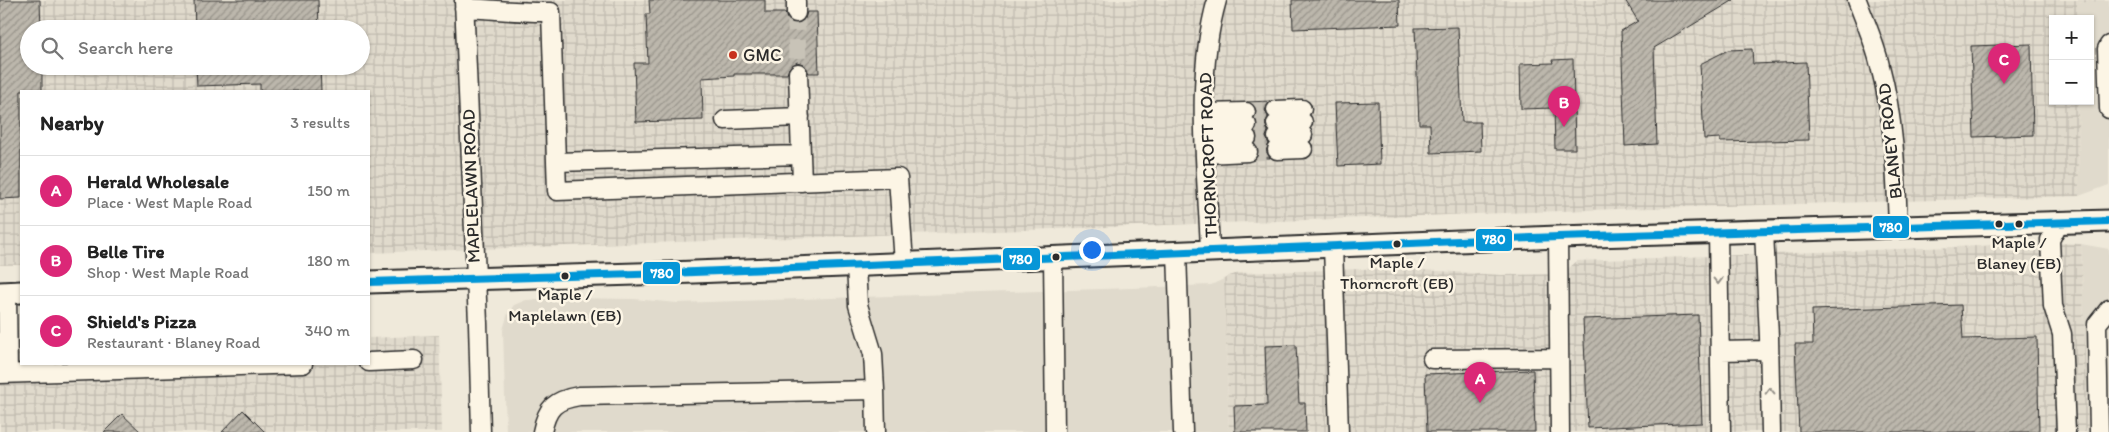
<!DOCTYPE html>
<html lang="en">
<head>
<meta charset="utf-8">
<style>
  :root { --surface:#fff; --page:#f6f6f6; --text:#222; --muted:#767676; --line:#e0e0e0; --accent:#db2777 }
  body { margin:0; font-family:Itim,sans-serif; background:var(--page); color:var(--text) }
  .controls { position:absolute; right:15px; top:15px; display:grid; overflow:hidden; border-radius:0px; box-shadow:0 1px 4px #0004 }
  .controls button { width:45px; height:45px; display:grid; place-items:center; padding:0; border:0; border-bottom:1px solid var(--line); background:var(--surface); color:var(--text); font:25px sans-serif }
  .you { position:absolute; left:1091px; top:249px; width:18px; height:18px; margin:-12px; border:4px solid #fff; border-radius:50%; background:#1a73e8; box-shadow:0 0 0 8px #1a73e833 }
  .badge { display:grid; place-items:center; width:32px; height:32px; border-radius:50%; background:var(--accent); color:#fff; font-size:16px; font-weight:700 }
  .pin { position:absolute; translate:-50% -41px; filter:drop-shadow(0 1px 2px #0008) }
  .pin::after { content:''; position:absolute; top:26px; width:18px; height:15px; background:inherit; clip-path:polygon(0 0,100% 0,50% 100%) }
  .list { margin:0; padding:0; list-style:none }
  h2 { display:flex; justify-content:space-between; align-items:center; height:65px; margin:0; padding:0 20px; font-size:21px }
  h2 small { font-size:16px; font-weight:400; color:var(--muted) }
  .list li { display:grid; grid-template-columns:32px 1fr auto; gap:15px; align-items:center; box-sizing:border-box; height:70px; padding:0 20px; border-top:1px solid var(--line) }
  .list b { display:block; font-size:19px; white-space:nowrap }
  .list p { margin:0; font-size:16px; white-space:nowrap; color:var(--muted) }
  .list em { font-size:16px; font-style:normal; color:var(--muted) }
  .icon { flex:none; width:28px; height:28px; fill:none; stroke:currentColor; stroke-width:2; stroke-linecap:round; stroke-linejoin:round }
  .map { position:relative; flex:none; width:2109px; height:432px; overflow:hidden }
  .search { position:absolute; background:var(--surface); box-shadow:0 1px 4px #0004; left:20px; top:20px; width:350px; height:55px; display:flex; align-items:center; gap:12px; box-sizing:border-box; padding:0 18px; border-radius:28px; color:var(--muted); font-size:19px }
  .panel { position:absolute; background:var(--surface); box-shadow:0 1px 4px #0004; left:20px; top:90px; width:350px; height:275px; border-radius:0px }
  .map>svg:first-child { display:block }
  .built { fill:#e0dacc }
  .industrial { fill:url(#industrial-grid); fill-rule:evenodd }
  .building { fill:url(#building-hatch); stroke:#2b2b2b }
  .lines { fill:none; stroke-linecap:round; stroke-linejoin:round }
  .minor-tunnel { stroke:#c8c3b7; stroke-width:18; stroke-dasharray:18 9; stroke-linecap:butt }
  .minor-casing { stroke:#2b2b2b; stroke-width:21 }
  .major-casing { stroke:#2b2b2b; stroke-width:25 }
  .minor { stroke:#fcf5e5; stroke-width:18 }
  .major { stroke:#fcf5e5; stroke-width:21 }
  .bus-1-casing { stroke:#fcf5e5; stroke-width:11 }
  .bus-1 { stroke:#0696d7; stroke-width:8 }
  .oneway { stroke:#949088 }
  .poi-dot { fill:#c8321e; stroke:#fcf5e5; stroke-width:2 }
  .bus-dot { fill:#2b2b2b; stroke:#fcf5e5; stroke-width:2 }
  .labels { text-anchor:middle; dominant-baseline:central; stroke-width:5; stroke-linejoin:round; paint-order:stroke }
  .bus-label { font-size:17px; fill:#2b2b2b; stroke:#fcf5e5 }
  .poi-label { font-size:18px; fill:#2b2b2b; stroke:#fcf5e5; text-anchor:start }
  .street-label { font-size:18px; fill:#2b2b2b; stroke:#fcf5e5 }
  .line-badge { stroke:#fcf5e5; stroke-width:2 }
  .badge-label { font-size:14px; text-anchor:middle; font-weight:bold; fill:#fff }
</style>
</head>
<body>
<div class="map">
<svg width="2109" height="432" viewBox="0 0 2109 432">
  <defs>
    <pattern id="industrial-grid" width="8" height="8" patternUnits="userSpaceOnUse" patternTransform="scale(1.25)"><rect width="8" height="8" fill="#e0dacc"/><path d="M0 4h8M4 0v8" fill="none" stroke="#c0bbaf"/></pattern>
    <pattern id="building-hatch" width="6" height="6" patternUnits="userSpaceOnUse" patternTransform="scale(1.25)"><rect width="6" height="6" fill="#bcb7ac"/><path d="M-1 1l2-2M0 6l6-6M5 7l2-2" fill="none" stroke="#99958c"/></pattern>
  </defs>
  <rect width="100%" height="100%" fill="#efe9da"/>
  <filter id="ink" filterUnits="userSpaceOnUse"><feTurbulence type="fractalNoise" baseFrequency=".02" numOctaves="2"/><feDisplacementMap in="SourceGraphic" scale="10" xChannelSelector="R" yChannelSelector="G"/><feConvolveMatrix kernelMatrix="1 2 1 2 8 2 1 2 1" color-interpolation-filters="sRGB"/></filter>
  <g filter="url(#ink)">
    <path class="built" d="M2098 0H2109V185L2079 196 2078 101H2090V19H2077V3Z
      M2081 244 2109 249V432H2088Z
      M1224 279 1229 432H506L503 330 508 313 514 305 526 300 566 298 634 299 677 303 1132 288 1211 285Z"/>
    <path class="industrial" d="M0 0H2098V1L2077 3V19H2053V101H2078L2079 196 1617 209 369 253V91H21V265H0ZM29 29H361V66H29Z
      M2059 243 2081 244 2088 432H1229L1224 279 1229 276 1239 273 1391 268 1501 275 1562 274 1577 261Z
      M439 335 442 432H0V351L21 350V364H369V338Z"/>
    <path class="building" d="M0 0H40L41 29H29V66H42V91H21V198L0 199Z
      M194 0H318L319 29H195Z
      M649 0H765V13H785L787 19 796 24 805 19 807 12H817L819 73H809L803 64 797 62 789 68 787 74H734V76L702 78 703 120 636 122 634 63H648L646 14H650Z
      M1292 0H1399L1400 25 1293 29Z
      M1625 0H1734L1654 48 1657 144 1625 146 1621 31 1638 21Z
      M1458 27 1462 122H1480L1481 151 1431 153 1430 124H1419L1415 28Z
      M2031 44 2033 135 1974 137 1971 46Z
      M1752 49 1753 64 1806 62 1809 140 1720 142V138L1704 139 1700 64 1728 50Z
      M1573 59 1575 149H1555L1554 108 1521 109 1520 64 1553 63 1552 60Z
      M196 66H320L321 91H260V84L197 86Z
      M1271 101 1265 110 1268 117 1265 124 1268 131 1266 137 1269 144 1266 151 1270 158H1256L1259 152 1255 144 1258 138 1255 131 1258 125 1255 118 1257 111 1255 106 1247 102Z
      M1378 102 1380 164 1338 166 1335 103Z
      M1961 305 1963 339 2037 337 2039 432H1799L1795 344H1813L1812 310Z
      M1698 315 1702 423 1588 428 1583 319Z
      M1296 345 1299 403H1305L1306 432H1235L1234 406 1267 405 1265 346Z
      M1533 370 1535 432H1427L1425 374Z
      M243 410 265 432H222Z
      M122 414 141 432H104Z"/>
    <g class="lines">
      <path class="minor-tunnel" d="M796 13 798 73
        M1246 112 1276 110
        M1247 125 1276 124
        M1247 138 1277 137
        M1248 152 1277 150"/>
      <g class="minor-casing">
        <path id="minor" d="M464 0 478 323 481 432
          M1857 0C1865 22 1875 43 1880 66 1894 118 1896 172 1898 226
          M796 1V13
          M464 8C493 9 522 13 551 12L557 191 898 178 904 263
          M2109 45 2107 49 2109 109
          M798 73 802 182
          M1276 110 1302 109
          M1204 113 1246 112
          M725 120 800 117
          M1276 124 1303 122
          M1205 127 1247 125
          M1277 137 1303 135
          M1205 140 1247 138
          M1277 150 1303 149
          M1206 154 1248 152
          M556 162 801 155
          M2059 222 2050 240 2053 306 2062 334 2066 432
          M1764 231 1769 337 1771 432
          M1718 232 1721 432
          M1558 237 1560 432
          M1333 246 1339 432
          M1210 250C1207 167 1194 81 1217 0
          M1177 252 1183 432
          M1053 256 1055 432
          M7 293 8 373
          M1720 351 1769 350
          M1432 359 1559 358
          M369 362 414 360
          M0 374 303 364
          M875 390 876 432
          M542 432C547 407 555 400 579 396L875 390 873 354 858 305 856 265
          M2099 432 2097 324 2109 309"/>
      </g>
      <g class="major-casing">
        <path id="major" d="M369 282 669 273 1558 237 2109 221
          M0 293 21 292"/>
      </g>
      <use href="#minor" class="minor"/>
      <use href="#major" class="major"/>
      <g class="bus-1-casing">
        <path id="bus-1" d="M369 282 669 273 1558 237 2109 221"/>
      </g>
      <use href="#bus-1" class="bus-1"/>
    </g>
    <defs><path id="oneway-chevron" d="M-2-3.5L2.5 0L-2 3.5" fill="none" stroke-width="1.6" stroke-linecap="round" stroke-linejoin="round" transform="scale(1.25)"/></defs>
    <g class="oneway">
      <use href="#oneway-chevron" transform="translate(1718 281) rotate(89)"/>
      <use href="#oneway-chevron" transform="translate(1770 391) rotate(-91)"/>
    </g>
  </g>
  <circle class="poi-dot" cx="733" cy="55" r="5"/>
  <g class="bus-dot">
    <circle cx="1999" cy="224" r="4.5"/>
    <circle cx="2019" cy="224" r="4.5"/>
    <circle cx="1397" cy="244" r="4.5"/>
    <circle cx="1056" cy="257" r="4.5"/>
    <circle cx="565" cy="276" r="4.5"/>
  </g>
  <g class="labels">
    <g class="bus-label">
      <text x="2019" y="242">Maple /<tspan x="2019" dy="21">Blaney (EB)</tspan></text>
      <text x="1397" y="262">Maple /<tspan x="1397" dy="21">Thorncroft (EB)</tspan></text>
      <text x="565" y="294">Maple /<tspan x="565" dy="21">Maplelawn (EB)</tspan></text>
    </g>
    <g class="poi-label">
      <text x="743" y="55">GMC</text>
    </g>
    <g class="street-label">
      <text transform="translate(1890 141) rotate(-96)">BLANEY ROAD</text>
      <text transform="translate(1208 155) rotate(-92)">THORNCROFT ROAD</text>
      <text transform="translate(471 186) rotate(-92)">MAPLELAWN ROAD</text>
    </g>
  </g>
  <g class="line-badge">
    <rect x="1872" y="215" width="38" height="24" rx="5" fill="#0696d7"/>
    <rect x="1475" y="228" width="38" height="24" rx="5" fill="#0696d7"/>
    <rect x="1002" y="247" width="39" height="24" rx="5" fill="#0696d7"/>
    <rect x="642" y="261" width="39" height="24" rx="5" fill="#0696d7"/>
  </g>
  <g class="badge-label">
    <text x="1891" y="232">780</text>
    <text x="1494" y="244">780</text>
    <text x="1021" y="264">780</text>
    <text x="662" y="278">780</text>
  </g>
</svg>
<div class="controls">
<button>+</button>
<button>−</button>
</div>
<div class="you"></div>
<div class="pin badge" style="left:1480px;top:403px">A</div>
<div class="pin badge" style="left:1564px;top:127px">B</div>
<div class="pin badge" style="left:2004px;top:84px">C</div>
<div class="search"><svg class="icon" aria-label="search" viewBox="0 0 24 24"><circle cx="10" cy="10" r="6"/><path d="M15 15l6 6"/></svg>Search here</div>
<section class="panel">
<h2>Nearby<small>3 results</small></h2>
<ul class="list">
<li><span class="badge">A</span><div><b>Herald Wholesale</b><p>Place · West Maple Road</p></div><em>150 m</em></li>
<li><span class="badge">B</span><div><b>Belle Tire</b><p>Shop · West Maple Road</p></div><em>180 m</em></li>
<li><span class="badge">C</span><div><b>Shield's Pizza</b><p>Restaurant · Blaney Road</p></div><em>340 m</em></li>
</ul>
</section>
</div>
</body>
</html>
